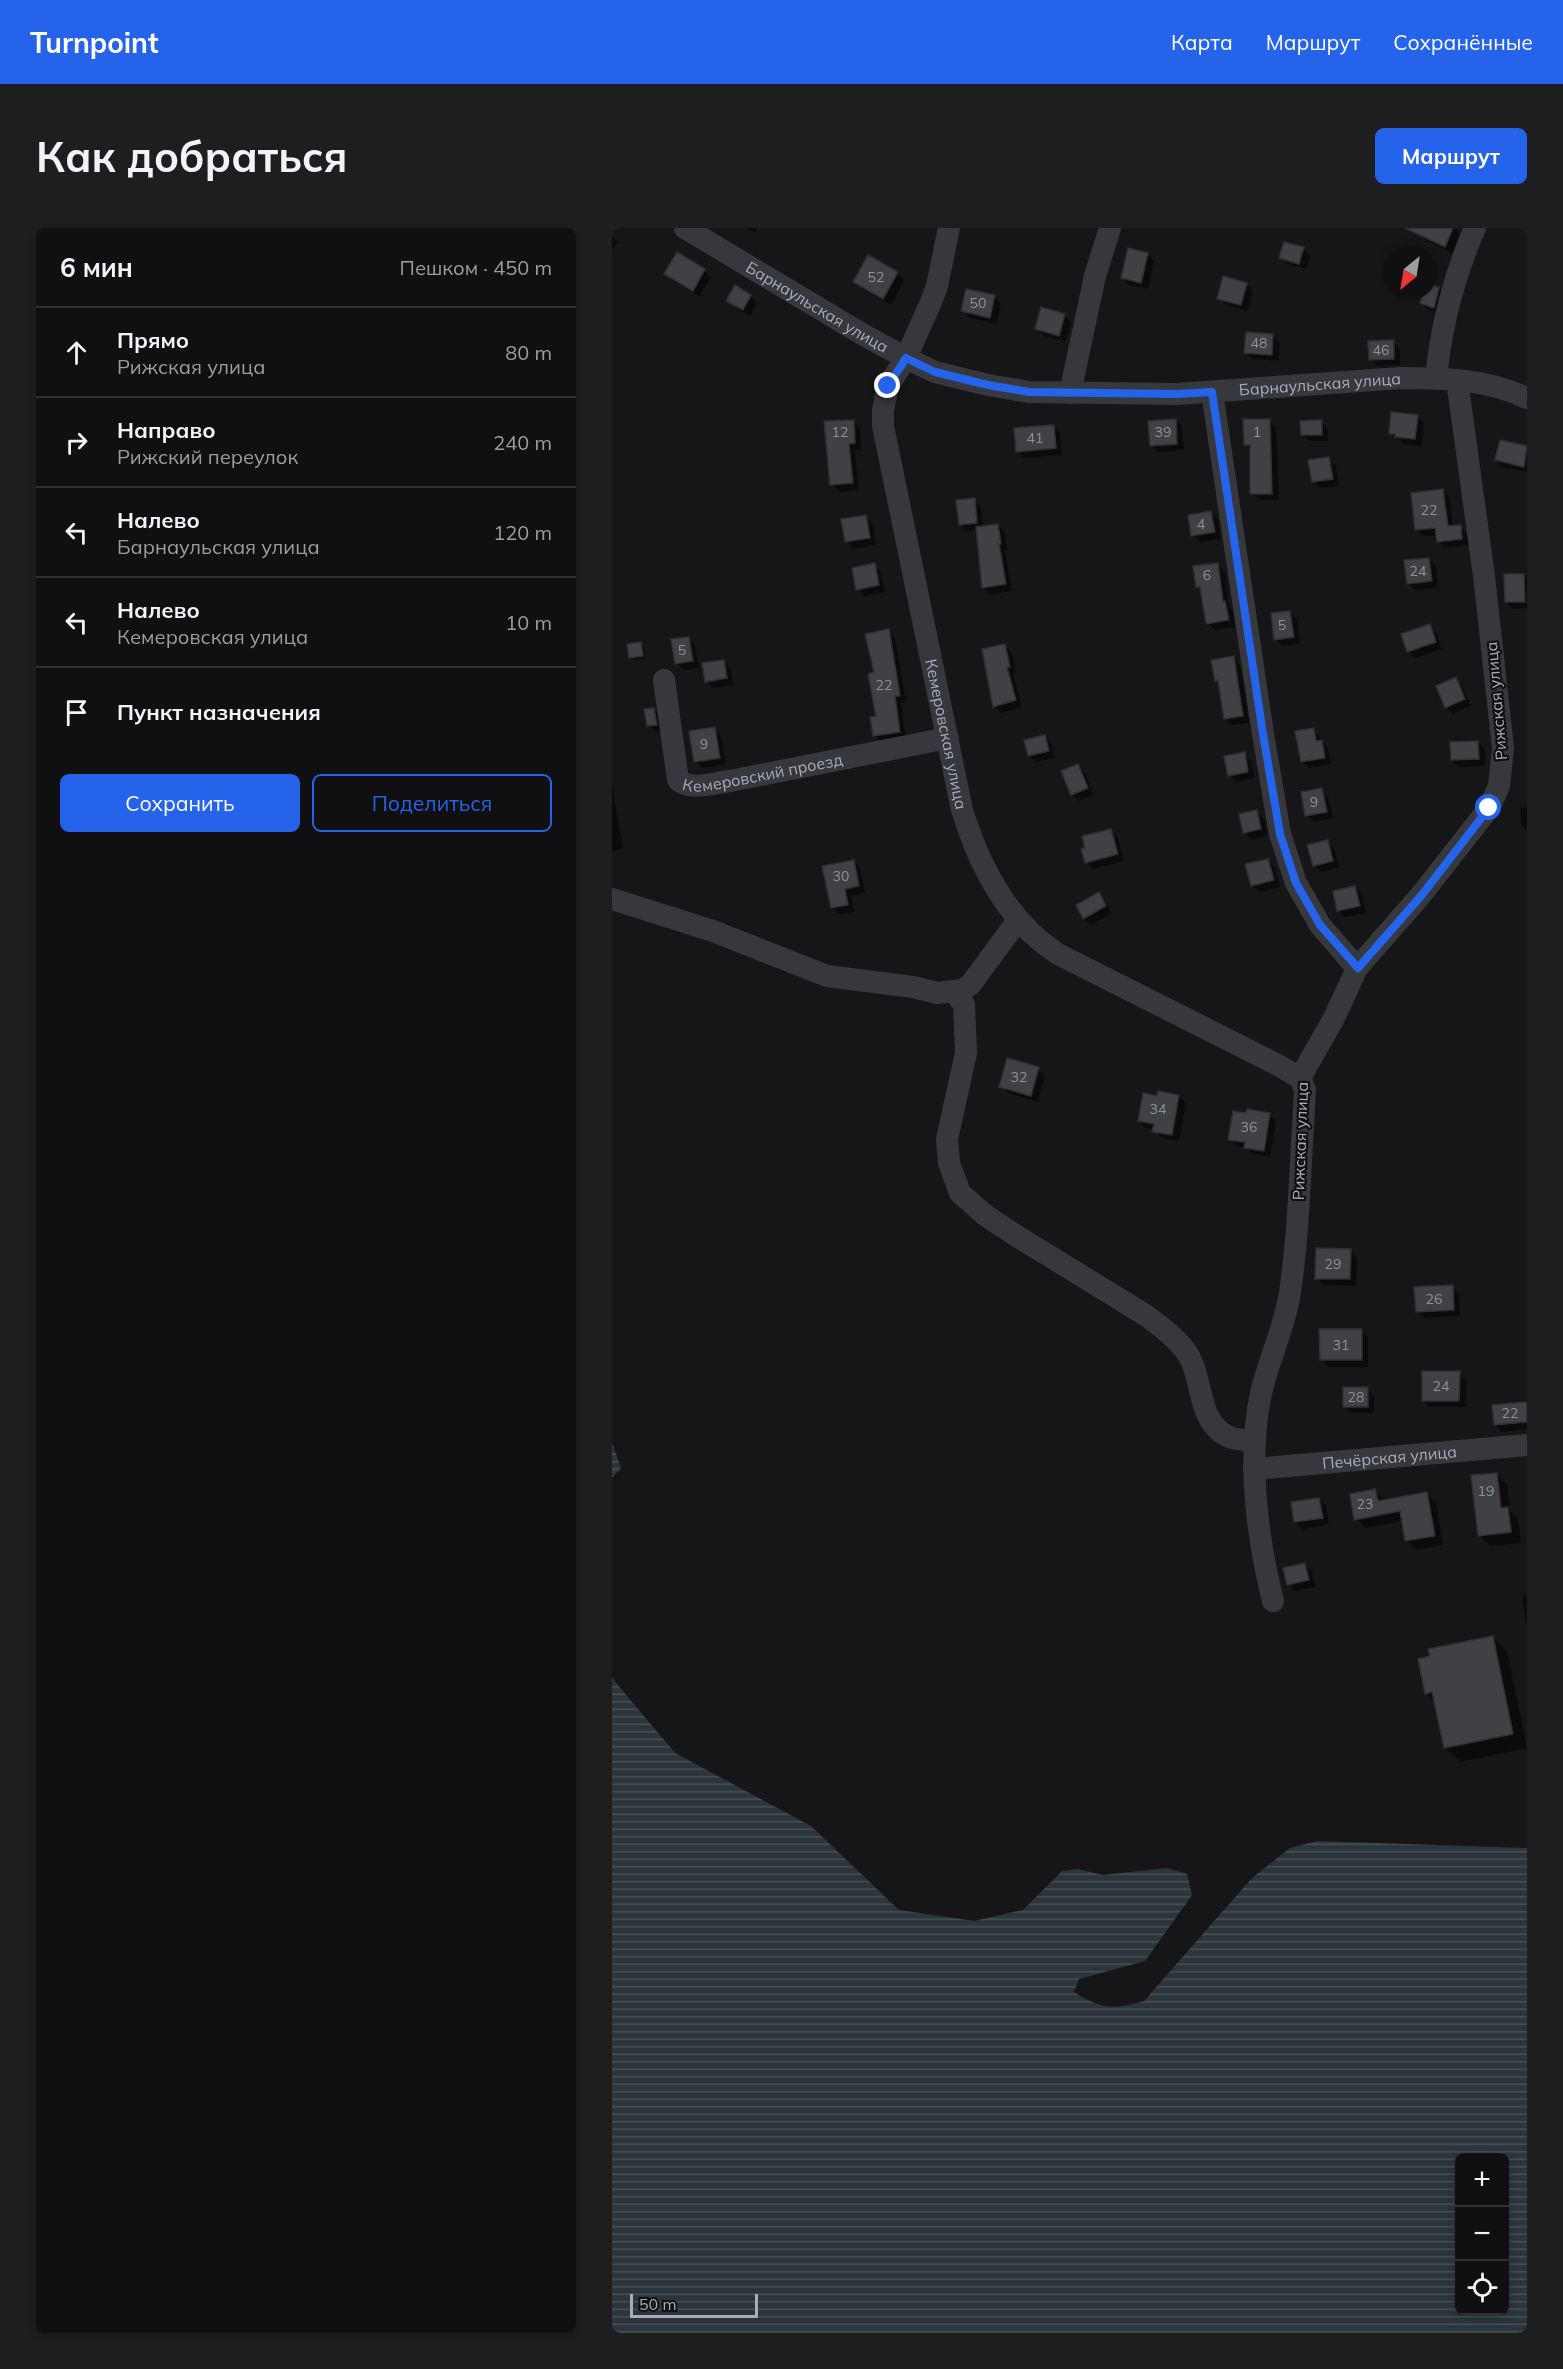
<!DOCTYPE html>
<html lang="ru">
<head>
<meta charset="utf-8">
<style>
  :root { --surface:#101012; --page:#1e1e20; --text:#f1f3f6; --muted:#9c9d9f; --line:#303032; --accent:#2563eb }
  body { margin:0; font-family:Mulish,sans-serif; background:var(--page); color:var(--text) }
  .controls { position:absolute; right:18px; bottom:18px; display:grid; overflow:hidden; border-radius:9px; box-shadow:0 3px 9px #0003 }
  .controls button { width:54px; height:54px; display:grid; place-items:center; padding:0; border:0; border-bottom:2px solid var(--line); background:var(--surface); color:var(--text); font:30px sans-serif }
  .compass { position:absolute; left:771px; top:18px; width:54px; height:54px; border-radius:50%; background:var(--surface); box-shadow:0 3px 9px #0003; rotate:210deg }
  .scale { position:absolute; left:18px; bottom:15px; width:128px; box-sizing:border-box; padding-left:6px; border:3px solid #a8adb8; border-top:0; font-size:16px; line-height:21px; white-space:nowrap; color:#a8adb8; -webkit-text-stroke:4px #111113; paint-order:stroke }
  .stop { position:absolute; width:18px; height:18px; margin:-14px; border:4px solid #2563eb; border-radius:50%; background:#fff }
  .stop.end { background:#2563eb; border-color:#fff; box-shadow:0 2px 6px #0008 }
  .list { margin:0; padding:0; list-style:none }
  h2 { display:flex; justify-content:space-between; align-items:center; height:78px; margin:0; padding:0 24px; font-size:26px }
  h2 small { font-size:20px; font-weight:400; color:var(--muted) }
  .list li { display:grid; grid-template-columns:39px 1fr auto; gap:18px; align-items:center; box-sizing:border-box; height:90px; padding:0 24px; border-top:2px solid var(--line) }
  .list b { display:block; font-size:22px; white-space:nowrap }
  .list p { margin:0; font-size:20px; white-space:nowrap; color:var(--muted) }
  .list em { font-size:20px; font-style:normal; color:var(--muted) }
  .actions { display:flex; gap:12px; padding:18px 24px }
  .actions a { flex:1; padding:14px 0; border:2px solid var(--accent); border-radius:9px; text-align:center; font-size:21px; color:var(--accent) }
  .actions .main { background:var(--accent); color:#fff }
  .icon { flex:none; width:33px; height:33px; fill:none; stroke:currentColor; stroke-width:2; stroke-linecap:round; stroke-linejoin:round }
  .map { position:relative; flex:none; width:915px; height:2105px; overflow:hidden; border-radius:9px }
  header { display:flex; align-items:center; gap:36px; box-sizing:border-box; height:84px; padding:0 30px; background:var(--accent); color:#fff }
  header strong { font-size:28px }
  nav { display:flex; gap:33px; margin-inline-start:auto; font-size:21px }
  .intro { display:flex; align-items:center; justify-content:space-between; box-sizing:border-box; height:144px; padding:0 36px }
  h1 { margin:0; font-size:42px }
  .button { padding:15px 27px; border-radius:9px; background:var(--accent); color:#fff; font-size:21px; font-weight:700 }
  main { display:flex; gap:36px; padding:0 36px }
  aside { flex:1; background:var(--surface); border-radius:9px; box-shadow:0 3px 9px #0003 }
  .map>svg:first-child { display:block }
  .water { fill:url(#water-rules); fill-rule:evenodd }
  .shadow { fill:#0007 }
  .building { fill:#404145; stroke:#303034; stroke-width:1.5 }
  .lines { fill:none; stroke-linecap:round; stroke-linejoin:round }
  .minor { stroke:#37383d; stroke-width:22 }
  .route { stroke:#2563eb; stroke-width:8 }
  .labels { text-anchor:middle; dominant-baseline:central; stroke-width:4.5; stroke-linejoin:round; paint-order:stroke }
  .number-label { font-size:14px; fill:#8e929b }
  .street-label { font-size:16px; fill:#a8adb8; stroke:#111113 }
</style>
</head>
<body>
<header>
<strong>Turnpoint</strong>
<nav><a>Карта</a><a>Маршрут</a><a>Сохранённые</a></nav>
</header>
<div class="intro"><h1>Как добраться</h1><a class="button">Маршрут</a></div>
<main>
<aside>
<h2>6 мин<small>Пешком · 450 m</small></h2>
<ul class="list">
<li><svg class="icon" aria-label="ahead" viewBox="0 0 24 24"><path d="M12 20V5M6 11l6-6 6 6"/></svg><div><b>Прямо</b><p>Рижская улица</p></div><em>80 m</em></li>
<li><svg class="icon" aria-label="right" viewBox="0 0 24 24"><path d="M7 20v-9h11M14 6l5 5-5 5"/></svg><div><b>Направо</b><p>Рижский переулок</p></div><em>240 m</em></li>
<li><svg class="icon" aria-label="left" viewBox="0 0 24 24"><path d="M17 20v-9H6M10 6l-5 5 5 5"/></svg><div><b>Налево</b><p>Барнаульская улица</p></div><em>120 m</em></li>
<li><svg class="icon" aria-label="left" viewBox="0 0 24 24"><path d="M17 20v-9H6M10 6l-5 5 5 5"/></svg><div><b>Налево</b><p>Кемеровская улица</p></div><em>10 m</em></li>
<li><svg class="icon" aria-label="arrive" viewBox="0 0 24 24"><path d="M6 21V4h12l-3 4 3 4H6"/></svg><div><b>Пункт назначения</b></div></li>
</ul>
<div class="actions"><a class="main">Сохранить</a><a>Поделиться</a></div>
</aside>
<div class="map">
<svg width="915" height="2105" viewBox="0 0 915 2105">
  <defs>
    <pattern id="water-rules" width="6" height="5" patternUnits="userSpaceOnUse" patternTransform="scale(1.5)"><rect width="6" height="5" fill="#2c353c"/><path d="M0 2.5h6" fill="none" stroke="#485056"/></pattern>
  </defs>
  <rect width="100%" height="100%" fill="#161618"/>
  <path class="water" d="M0 1215 9 1240 0 1250Z
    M0 1450 63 1525 199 1598 287 1682 362 1693 411 1682 450 1643 466 1641 491 1647 555 1640 575 1646 580 1667 533 1733 467 1751 462 1764C488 1781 502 1782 532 1773L640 1650 678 1620 705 1613 915 1620V2105H0ZM848 1930H892V2082H848Z"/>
  <path class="shadow" d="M134 0H145L143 5Z
    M813 0H842L848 7 840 25 816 13 809 7Z
    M0 8 6 14 0 23Z
    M691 21 698 28 694 41 676 36 669 29Z
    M535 26 542 33 536 61 517 57 510 50Z
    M257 29 285 45 292 52 279 77 250 61 243 54Z
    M92 42 99 49 88 68 61 53 54 46Z
    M634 56 641 63 636 83 614 77 607 70Z
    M816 57 827 61 834 68 829 86 816 81 809 75 814 63H816Z
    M138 68 145 75 138 88 123 79 116 73Z
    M382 69 389 76 385 96 358 90 351 83Z
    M452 87 459 94 454 113 432 108 425 101Z
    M661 108 668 115 666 133 641 131 634 124Z
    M781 114 788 121V137L765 138 758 131Z
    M805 188 812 195 810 218 792 216 778 205Z
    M563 192 570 199 572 222 546 224 540 217Z
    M657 192 664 199 667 272H647L640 265V223L633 216Z
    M241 193 248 200 249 222H243L247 262 227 264 220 257Z
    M709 194 716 201V213H697L690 206Z
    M441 198 448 205 450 227 412 230 405 223Z
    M889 214 915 220V244L891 239 884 232Z
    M717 231 724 238 727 258 708 260 701 253Z
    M831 263 838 270 841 299H848L855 306 857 317 833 320 827 313 826 307 812 308 805 302Z
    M362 272 369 279 371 299 386 297 393 304 395 322H393L400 363 378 367 371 360 366 302 355 303 348 296Z
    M599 285 606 291 609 311 588 314 581 307Z
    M254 289 261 296 264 317 242 321 235 314Z
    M817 331 824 338 826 360 803 362 796 355Z
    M262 337 269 344 273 364 253 368 246 361Z
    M606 337 613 344 617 379 620 381 623 399 603 402 596 395 590 363 585 358Z
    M912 347 915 351V380L901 381 894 374Z
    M678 384 685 391 688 416 671 418 664 411Z
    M817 398 824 405 830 421 804 430 797 423Z
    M276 403 283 410 294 474 289 475 294 511 269 514 262 507 265 489 264 446Z
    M76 410 83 417 87 440 72 442 65 435Z
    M29 416 32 419 33 431 22 432 18 429Z
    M393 418 400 425 404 445 401 446 410 479 389 485 382 478Z
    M621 430 628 437 637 495 620 497 613 490 608 457 604 452Z
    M112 434 119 441 121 457 101 460 94 453Z
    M843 451 850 458 859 478 841 486 834 479Z
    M42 481 49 488 51 503 43 504 36 497Z
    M102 501 109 508 114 536 90 540 83 533Z
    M702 502 716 521 719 536 697 540 690 533Z
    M432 509 439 516 443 530 424 534 417 527Z
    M866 514 873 521V538L847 539 840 532Z
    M632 526 639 533 643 550 625 554 618 547Z
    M466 538 473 545 482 567 467 573 460 566Z
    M0 556 11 621 0 623Z
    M709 562 716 569 721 590 702 594 695 587Z
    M915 579V603L909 596 908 580Z
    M645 584 652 590 655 608 639 611 632 604Z
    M499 603 506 610 512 633 481 641 474 634Z
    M715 614 722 621 727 639 709 644 702 637Z
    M656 632 663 639 668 659 647 664 640 657Z
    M242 633 248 640 253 665 239 668 242 684 227 686 220 680Z
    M743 659 750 666 754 685 733 689 726 682Z
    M486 666 500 685 479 697 472 690Z
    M426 841 433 848 426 874 396 865 389 858Z
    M567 868 574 875 567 913 549 910 542 901 534 900 527 893 547 870Z
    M657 887 664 894 658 929 641 926 634 920 625 918 618 911Z
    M738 1023 745 1030 744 1058 711 1057 705 1050Z
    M840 1059 847 1066 848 1088 812 1090 805 1083Z
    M749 1102 756 1109V1139H716L709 1132Z
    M847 1145 854 1152V1179H818L811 1172Z
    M755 1161 762 1168V1185H740L733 1178Z
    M915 1176V1201L890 1204 884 1197Z
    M885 1246 895 1257 898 1283 906 1291 909 1315 878 1318 867 1307Z
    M763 1263 773 1273 814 1265 824 1275 831 1317 804 1322 795 1313 791 1293 753 1300 744 1291Z
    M707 1271 714 1278 717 1296 691 1301 684 1294Z
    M693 1337 700 1344 703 1359 683 1363 676 1356Z
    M915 1367V1399L910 1368Z
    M881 1409 895 1423 915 1520 848 1534 834 1520 824 1475 814 1465Z"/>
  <path class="building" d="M793 0H841L833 19Z
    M672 14 692 19 687 36 667 30Z
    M516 20 536 25 529 55 509 50Z
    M65 24 93 41 81 63 52 46Z
    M256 27 286 44 271 71 241 54Z
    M611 48 635 55 629 77 605 71Z
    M816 55 827 60 822 80 808 75 812 63H816Z
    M123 57 139 67 131 82 114 73Z
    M354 61 383 67 378 90 349 83Z
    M429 79 453 86 447 108 423 101Z
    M634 104 661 106 660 127 632 125Z
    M782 112V131L757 132 756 113Z
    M779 184 806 187 803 211 783 209V206H777Z
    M564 191 565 216 538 218 536 193Z
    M631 191H658L660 266H638V217H632Z
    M242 192 243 215 237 216 241 255 218 257 212 193Z
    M710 192V207H689L688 193Z
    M442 197 444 220 404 224 402 200Z
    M888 212 915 218 912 239 883 232Z
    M717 229 721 251 700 254 696 232Z
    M831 261 836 298 849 297 850 311 825 314 823 300 803 302 799 265Z
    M363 270 365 295 347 297 344 272Z
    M599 283 603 304 579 308 576 287Z
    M254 287 258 310 233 314 229 291Z
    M386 296 389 316H387L394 356 370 360 364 299Z
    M817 330 820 353 795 356 792 332Z
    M263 335 267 357 244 362 240 340Z
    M606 335 611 373H613L617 392 594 396 588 359H584L581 338Z
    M892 346H912L913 374H893Z
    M678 383 682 409 662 412 659 385Z
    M818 396 824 414 795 424 789 406Z
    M277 401 288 468H283L288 504 261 508 258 489 264 488 256 446 262 444 253 406Z
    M77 409 81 433 63 436 59 411Z
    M29 414 31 428 17 430 15 416Z
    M393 416 398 439H395L404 472 381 479 370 421Z
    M622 428 631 488 612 491 606 452 603 453 599 432Z
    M112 432 115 450 93 454 90 435Z
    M844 449 853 471 833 480 824 458Z
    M42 480 45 497 35 498 32 481Z
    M103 499 108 530 82 534 77 503Z
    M702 500 704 513 710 512 713 530 689 534 683 503Z
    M433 507 437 523 416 528 412 512Z
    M866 513 867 531 839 532 838 514Z
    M633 524 636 544 616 548 612 528Z
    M466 536 476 560 459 567 449 543Z
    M710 560 715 584 693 588 689 564Z
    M645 582 649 601 631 605 627 586Z
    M499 601 506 626 473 635 469 621 473 620 470 608Z
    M716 612 721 633 701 638 695 617Z
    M656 631 662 652 639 658 633 636Z
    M242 632 247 658 233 661 236 677 219 680 210 638Z
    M743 658 748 678 725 683 721 663Z
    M487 664 494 678 471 691 464 677Z
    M395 830 427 839 419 868 387 859Z
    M546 863 567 867 560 907 540 904 542 896 526 893 531 865 545 868Z
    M635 881 658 885 652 923 632 920 633 914 616 912 621 883 634 885Z
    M704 1020 739 1021 738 1051H703Z
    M841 1057 842 1082 804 1084 802 1059Z
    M707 1101H750V1132H708Z
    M810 1143H848L847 1173H810Z
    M731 1159H756V1179H731Z
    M915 1174V1194L882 1197 880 1177Z
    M885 1245 889 1280 896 1279 899 1304 866 1308 859 1247Z
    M763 1261 766 1273 815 1264 823 1308 793 1313 788 1283 742 1292 738 1266Z
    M707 1270 711 1290 682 1294 679 1274Z
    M693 1335 697 1352 675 1357 671 1340Z
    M881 1408 901 1506 832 1520 820 1464 813 1466 806 1431 818 1428 816 1421Z"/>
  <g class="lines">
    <g class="minor">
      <path id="s1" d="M73 0 250 106 294 130 323 144 376 157 417 164 565 166 789 150C832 150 875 151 915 170"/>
      <path id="s2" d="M337 0 325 58 319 74 294 130 276 158 271 182V198L350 582C367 637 396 694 446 726L666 837 688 850"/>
      <path d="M824 150C829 99 842 48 863 0"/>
      <path d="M600 164 651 506 668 606 684 655 708 697 745 740"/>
      <path d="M458 165 483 48 498 0"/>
      <path id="s3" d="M52 452 66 552C79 563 102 555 118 553L336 510"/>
      <path d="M0 671 101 703 215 748 301 759 325 765 351 762 359 756 406 692"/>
      <path d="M342 764 352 776 354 825 335 911 337 935 348 965 373 987 403 1007 535 1088C550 1100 568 1112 578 1130 591 1155 586 1193 615 1208 623 1212 634 1212 643 1213"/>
      <path id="s4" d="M642 1241 915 1217"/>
      <path d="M661 1373C645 1309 635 1230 649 1165 657 1130 673 1099 678 1064 687 1003 688 942 692 881L693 862 688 850 722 790 745 740 809 667 877 580 887 558 891 520 872 348 845 152"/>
    </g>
  </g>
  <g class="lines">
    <path class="route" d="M276 158 294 130 323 144 376 157 417 164 565 166 600 164 651 506 668 606 684 655 708 697 746 740 809 668 877 580"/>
  </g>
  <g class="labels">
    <g class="number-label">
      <text x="264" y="49">52</text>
      <text x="366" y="75">50</text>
      <text x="647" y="115">48</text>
      <text x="769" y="122">46</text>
      <text x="228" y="204">12</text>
      <text x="551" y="204">39</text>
      <text x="645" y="204">1</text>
      <text x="423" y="210">41</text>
      <text x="817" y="282">22</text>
      <text x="589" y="296">4</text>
      <text x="806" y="343">24</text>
      <text x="595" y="347">6</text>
      <text x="670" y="397">5</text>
      <text x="70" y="422">5</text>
      <text x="272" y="457">22</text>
      <text x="92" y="516">9</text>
      <text x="702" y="574">9</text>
      <text x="229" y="648">30</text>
      <text x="407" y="849">32</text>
      <text x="546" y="881">34</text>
      <text x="637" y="899">36</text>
      <text x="721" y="1036">29</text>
      <text x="822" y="1071">26</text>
      <text x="729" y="1117">31</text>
      <text x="829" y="1158">24</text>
      <text x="744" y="1169">28</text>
      <text x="898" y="1185">22</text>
      <text x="874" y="1263">19</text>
      <text x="753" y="1276">23</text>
    </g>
    <g class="street-label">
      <text stroke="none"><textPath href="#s1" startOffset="154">Барнаульская улица</textPath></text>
      <text stroke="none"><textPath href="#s1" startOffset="676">Барнаульская улица</textPath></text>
      <text transform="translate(884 473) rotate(-95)">Рижская улица</text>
      <text stroke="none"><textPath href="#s2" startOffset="526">Кемеровская улица</textPath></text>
      <text stroke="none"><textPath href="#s3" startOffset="188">Кемеровский проезд</textPath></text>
      <text transform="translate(688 913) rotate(-88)">Рижская улица</text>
      <text stroke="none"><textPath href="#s4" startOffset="136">Печёрская улица</textPath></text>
    </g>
  </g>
</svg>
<div class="controls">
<button>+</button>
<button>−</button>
<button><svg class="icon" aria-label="locate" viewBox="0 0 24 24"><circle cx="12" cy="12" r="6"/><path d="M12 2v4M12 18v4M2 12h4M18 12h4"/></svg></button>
</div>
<svg class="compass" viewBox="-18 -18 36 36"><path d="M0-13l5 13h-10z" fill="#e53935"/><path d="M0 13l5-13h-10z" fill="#9c9d9f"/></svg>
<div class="scale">50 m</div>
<div class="stop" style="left:877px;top:580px"></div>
<div class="stop end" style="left:276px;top:158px"></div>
</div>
</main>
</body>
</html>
